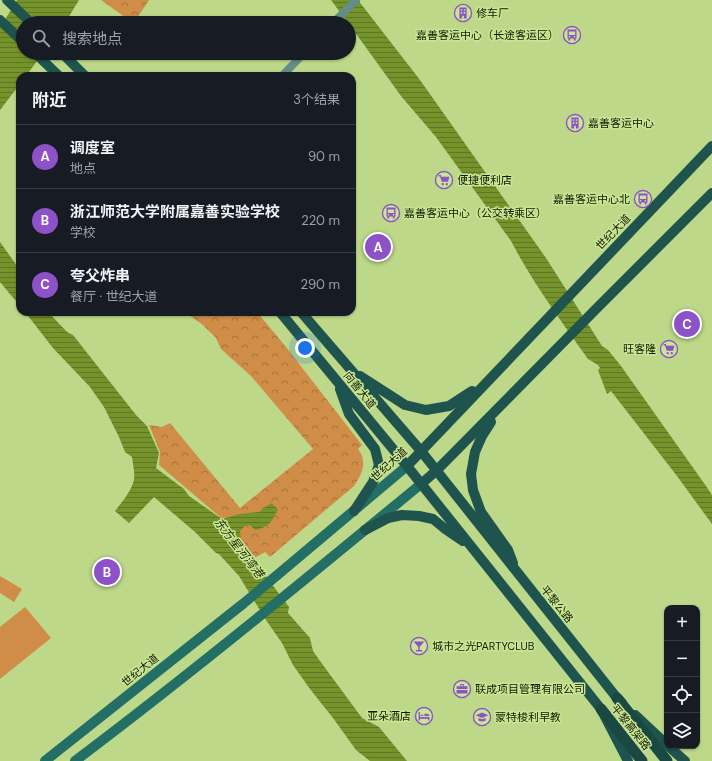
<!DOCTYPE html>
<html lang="zh">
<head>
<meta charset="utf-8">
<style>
  :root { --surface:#171b24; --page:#20242c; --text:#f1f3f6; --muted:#9ea1a6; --line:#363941; --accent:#8d51c8 }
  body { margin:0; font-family:"DM Sans","Noto Sans SC",sans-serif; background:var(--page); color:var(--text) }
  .controls { position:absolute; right:12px; bottom:12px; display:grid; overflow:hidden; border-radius:8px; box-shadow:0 1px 3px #0004 }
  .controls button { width:36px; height:36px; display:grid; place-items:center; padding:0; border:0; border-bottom:1px solid var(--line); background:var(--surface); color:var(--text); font:20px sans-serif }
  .you { position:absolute; left:305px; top:348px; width:14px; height:14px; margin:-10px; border:3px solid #fff; border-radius:50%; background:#1a73e8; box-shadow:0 0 0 6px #1a73e833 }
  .badge { display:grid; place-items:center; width:26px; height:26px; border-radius:50%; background:var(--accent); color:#fff; font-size:13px; font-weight:700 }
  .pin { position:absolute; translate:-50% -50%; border:2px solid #fff; box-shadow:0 1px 4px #0006 }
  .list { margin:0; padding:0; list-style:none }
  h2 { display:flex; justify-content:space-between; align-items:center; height:52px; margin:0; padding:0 16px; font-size:17px }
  h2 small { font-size:13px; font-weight:400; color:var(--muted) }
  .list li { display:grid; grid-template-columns:26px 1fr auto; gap:12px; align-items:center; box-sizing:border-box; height:64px; padding:0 16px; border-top:1px solid var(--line) }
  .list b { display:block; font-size:15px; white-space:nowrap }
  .list p { margin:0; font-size:13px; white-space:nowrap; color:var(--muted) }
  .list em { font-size:13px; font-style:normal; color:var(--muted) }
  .icon { flex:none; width:22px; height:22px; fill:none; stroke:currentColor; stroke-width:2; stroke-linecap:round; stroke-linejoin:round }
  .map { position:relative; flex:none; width:712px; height:761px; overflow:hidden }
  .search { position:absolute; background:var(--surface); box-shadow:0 1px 3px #0004; left:16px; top:16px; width:340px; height:44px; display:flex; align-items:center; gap:10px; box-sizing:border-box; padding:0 14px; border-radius:22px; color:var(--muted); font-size:15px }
  .panel { position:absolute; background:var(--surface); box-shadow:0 1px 3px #0004; left:16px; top:72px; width:340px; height:244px; border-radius:12px }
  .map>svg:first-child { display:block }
  .park { fill:url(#park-crowns) }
  .pitch { fill:#d08d48 }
  .water { fill:url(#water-rules) }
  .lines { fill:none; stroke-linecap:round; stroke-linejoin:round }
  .minor { stroke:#628e87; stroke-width:8 }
  .secondary { stroke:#236f66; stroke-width:10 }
  .primary { stroke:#1f534d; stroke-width:10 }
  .trunk { stroke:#1a4842; stroke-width:11 }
  .labels { text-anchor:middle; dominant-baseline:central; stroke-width:3; stroke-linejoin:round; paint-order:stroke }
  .poi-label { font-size:11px; fill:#121b00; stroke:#c9e694; text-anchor:start }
  .street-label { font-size:11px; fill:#121b00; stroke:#c9e694 }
  .water-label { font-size:12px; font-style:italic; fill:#233005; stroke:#c9e694 }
</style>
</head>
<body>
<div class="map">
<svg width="712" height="761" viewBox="0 0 712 761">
  <defs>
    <pattern id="park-crowns" width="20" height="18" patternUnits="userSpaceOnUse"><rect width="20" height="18" fill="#d08d48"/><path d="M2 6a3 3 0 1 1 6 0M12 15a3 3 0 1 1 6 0" fill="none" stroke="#a7723a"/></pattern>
    <pattern id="water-rules" width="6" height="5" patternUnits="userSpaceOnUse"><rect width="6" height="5" fill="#75932b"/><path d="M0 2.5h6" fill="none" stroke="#5f7722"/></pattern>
  </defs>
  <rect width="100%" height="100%" fill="#bcd888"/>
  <path class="park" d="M101 0H149L134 23H133Z
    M185 312H257L286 347 362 445 358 449C368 462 362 474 354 486L270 557 265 552 251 560 220 517 159 465 160 452 149 425 162 427 170 423 240 508 313 449 251 376 221 349 216 338 203 325Z"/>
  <path class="pitch" d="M0 576 22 589 14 602 0 593Z
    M25 607 51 638 0 679V627Z"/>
  <path class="water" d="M17 0H79L65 23H23V53H43L26 76H20V84L0 110V28Z
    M331 0H358L420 80 546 258 602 346 608 350 621 366 706 486 712 495V524L677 476 611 391 607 394 598 370 600 368 598 365 588 359C561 321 533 283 511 241L436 137 401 96 349 24V23H348Z
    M0 242 20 270V306L0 282Z
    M25 312H48L67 332 73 335 136 415 147 426 159 453 156 468 184 489 189 496 222 519 229 517 239 514 259 512 271 503 278 509C272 522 269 527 255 530L250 525 245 526 240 531 241 537 235 540 240 553 250 555 289 607 288 613 310 638 313 651 320 661 362 718 379 727 407 761H370L356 750 333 718 310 689 293 665 282 643 266 620 239 576 219 554 216 553 195 532 154 497 129 523 115 511C122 502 131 492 134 480 135 473 133 464 132 457L125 452 119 437 104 407 90 387 53 348Z"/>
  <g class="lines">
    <path class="minor" d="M333 23 356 0
      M282 76 304 53"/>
    <path class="secondary" d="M45 761 244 603 407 466
      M75 761C193 672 307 578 421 484"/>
    <path class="primary" d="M7 0 31 23
      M0 20 23 42
      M35 53 59 76
      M62 53 85 76
      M280 312 407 466 601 709 628 761
      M301 312 421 451 617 698 622 703
      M360 376 405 405 426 410 449 406 472 391
      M340 389 349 414 375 449 379 465 373 482 354 511
      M491 422 482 436 475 452 471 474 473 490 481 512 508 550 513 563
      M407 466 712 146
      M421 484 436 471 597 308 712 193
      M365 530 388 518 402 515 419 516 433 519 444 528 463 541
      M635 715 667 745
      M668 746 685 761"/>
    <path class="trunk" d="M617 698 667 761
      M601 709 642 761"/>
  </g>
  <defs>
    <g id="building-ring" transform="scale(0.9)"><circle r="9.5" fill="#c9e694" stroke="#8d51c8" stroke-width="1.5"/><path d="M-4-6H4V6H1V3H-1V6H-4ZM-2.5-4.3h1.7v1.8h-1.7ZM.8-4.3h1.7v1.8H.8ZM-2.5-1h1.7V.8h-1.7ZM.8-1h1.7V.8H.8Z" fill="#8d51c8"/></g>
    <g id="bus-ring" transform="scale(0.9)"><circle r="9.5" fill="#c9e694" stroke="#8d51c8" stroke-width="1.5"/><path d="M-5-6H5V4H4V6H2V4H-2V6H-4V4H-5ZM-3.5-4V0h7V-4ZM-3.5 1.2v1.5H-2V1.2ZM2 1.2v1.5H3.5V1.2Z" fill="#8d51c8"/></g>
    <g id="supermarket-ring" transform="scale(0.9)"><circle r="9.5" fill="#c9e694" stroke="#8d51c8" stroke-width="1.5"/><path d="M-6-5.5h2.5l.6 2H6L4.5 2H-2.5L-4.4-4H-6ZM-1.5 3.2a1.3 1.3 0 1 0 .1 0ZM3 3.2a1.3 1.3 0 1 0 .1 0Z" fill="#8d51c8"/></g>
    <g id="bar-ring" transform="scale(0.9)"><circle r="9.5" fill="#c9e694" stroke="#8d51c8" stroke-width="1.5"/><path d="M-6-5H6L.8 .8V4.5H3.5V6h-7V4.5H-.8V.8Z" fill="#8d51c8"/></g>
    <g id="office-ring" transform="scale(0.9)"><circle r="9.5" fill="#c9e694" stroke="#8d51c8" stroke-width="1.5"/><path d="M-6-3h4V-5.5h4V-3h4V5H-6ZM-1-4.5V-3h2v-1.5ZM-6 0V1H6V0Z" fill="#8d51c8"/></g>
    <g id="hotel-ring" transform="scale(0.9)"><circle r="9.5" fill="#c9e694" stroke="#8d51c8" stroke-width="1.5"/><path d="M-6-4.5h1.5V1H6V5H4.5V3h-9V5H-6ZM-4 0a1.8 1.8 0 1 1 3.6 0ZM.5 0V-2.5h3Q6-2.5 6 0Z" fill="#8d51c8"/></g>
    <g id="school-ring" transform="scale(0.9)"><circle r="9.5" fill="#c9e694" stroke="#8d51c8" stroke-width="1.5"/><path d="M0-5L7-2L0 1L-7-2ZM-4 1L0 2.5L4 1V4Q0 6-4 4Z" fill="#8d51c8"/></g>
  </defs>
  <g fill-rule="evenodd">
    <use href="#building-ring" x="463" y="13"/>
    <use href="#bus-ring" x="572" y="35"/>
    <use href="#building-ring" x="575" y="123"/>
    <use href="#supermarket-ring" x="444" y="180"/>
    <use href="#bus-ring" x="643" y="199"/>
    <use href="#bus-ring" x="391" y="213"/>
    <use href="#supermarket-ring" x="669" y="349"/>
    <use href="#bar-ring" x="419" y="646"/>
    <use href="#office-ring" x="462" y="689"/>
    <use href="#hotel-ring" x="424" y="716"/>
    <use href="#school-ring" x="482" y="717"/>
  </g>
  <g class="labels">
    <g class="poi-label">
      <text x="476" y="13">修车厂</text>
      <text x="559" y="35" text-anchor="end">嘉善客运中心（长途客运区）</text>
      <text x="588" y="123">嘉善客运中心</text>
      <text x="457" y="180">便捷便利店</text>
      <text x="630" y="199" text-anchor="end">嘉善客运中心北</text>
      <text x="404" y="213">嘉善客运中心（公交转乘区）</text>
      <text x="656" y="349" text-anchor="end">旺客隆</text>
      <text x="432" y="646">城市之光PARTYCLUB</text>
      <text x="475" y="689">联成项目管理有限公司</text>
      <text x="411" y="716" text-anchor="end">亚朵酒店</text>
      <text x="495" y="717">蒙特梭利早教</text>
    </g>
    <g class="street-label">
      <text transform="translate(613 232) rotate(-46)">世纪大道</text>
      <text transform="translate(360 390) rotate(51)">向善大道</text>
      <text transform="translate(389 464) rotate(-42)">世纪大道</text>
      <text transform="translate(557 604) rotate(51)">平黎公路</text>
      <text transform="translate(140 670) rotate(-39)">世纪大道</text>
      <text transform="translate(631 727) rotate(51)">平黎高架路</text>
    </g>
    <g class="water-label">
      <text transform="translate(239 548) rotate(52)">东方星河湾港</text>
    </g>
  </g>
</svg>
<div class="controls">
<button>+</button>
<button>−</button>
<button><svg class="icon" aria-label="locate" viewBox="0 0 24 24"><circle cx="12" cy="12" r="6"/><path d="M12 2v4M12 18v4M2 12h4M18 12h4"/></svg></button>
<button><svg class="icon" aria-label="layers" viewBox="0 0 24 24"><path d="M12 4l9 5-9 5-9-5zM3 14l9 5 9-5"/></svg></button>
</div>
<div class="you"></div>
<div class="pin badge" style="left:378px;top:247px">A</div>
<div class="pin badge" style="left:107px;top:572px">B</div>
<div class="pin badge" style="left:687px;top:324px">C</div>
<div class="search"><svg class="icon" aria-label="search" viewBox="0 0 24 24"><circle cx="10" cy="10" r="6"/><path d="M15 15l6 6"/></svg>搜索地点</div>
<section class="panel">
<h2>附近<small>3个结果</small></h2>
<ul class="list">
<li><span class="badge">A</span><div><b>调度室</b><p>地点</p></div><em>90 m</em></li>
<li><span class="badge">B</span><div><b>浙江师范大学附属嘉善实验学校</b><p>学校</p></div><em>220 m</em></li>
<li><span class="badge">C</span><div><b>夸父炸串</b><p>餐厅 · 世纪大道</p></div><em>290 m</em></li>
</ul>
</section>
</div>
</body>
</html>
